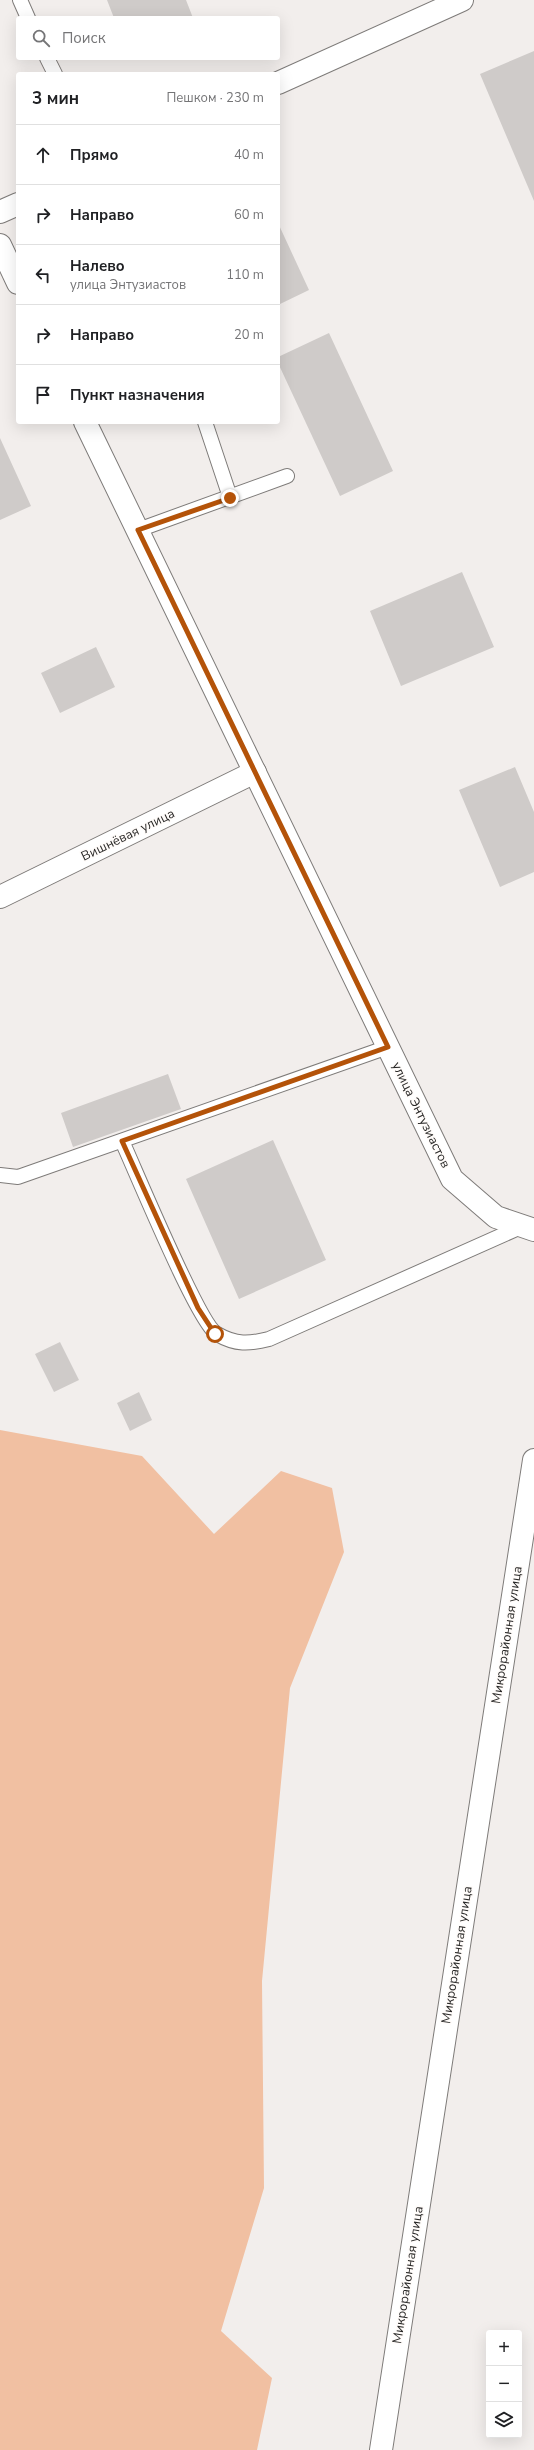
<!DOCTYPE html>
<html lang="ru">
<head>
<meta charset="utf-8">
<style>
  :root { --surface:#fff; --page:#f2f2f2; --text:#202124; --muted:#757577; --line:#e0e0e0 }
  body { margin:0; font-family:"Nunito Sans",sans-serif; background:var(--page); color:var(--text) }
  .controls { position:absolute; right:12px; bottom:12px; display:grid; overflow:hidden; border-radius:4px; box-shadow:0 4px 16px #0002 }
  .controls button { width:36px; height:36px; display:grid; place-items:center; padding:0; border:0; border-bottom:1px solid var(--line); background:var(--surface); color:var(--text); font:20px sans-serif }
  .stop { position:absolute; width:12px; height:12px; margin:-9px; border:3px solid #b45309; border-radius:50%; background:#fff }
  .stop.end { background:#b45309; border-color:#fff; box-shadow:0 1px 4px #0008 }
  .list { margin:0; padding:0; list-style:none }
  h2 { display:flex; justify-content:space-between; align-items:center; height:52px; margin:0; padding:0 16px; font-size:17px }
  h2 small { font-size:13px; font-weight:400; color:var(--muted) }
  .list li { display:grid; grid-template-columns:26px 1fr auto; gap:12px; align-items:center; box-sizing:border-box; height:60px; padding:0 16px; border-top:1px solid var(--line) }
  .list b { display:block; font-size:15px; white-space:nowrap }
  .list p { margin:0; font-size:13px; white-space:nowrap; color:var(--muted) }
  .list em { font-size:13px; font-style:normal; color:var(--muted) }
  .icon { flex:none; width:22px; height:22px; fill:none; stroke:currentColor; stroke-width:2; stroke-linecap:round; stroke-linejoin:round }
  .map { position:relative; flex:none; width:534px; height:2450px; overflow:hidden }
  .search { position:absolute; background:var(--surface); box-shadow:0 4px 16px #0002; left:16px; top:16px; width:264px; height:44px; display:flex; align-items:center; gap:10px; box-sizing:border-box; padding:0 14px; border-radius:4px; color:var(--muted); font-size:15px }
  .panel { position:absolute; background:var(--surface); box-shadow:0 4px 16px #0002; left:16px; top:72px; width:264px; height:352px; border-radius:4px }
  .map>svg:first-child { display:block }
  .green { fill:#f1c0a2 }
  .building { fill:#cfcbc9 }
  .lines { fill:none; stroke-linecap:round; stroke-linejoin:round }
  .service-casing { stroke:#7e7b79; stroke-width:16 }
  .minor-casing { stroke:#7e7b79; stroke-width:24 }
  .tertiary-casing { stroke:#7e7b79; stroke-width:24 }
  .service { stroke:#fff; stroke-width:14 }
  .minor { stroke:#fff; stroke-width:22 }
  .tertiary { stroke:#fff; stroke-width:22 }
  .route { stroke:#b45309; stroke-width:5 }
  .labels { text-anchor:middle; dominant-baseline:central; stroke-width:3; stroke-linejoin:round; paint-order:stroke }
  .street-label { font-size:13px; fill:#292827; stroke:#fffcfa }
</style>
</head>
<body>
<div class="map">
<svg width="534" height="2450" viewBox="0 0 534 2450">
  <rect width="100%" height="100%" fill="#f2eeec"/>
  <path class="green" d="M0 1430 142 1456 214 1534 281 1471 332 1488 344 1552 290 1688 262 1981 264 2188 221 2331 272 2378 257 2450H0Z"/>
  <path class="building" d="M107 0H186L193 18H114Z
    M534 51V201L480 74Z
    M278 223 309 290 278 305Z
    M329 333 393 471 340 496 278 363V357Z
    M0 438 31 506 0 520Z
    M462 572 494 647 401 686 370 611Z
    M96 647 115 687 60 713 41 673Z
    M515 767 534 812V872L500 887 459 790Z
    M168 1074 181 1109 73 1147 61 1113Z
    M273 1140 326 1260 239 1299 186 1179Z
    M60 1342 79 1380 54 1392 35 1354Z
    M139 1392 152 1420 130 1431 117 1403Z"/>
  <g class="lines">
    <g class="service-casing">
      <path id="service" d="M20 0 28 18
        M47 58 55 74
        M205 422 230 497
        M138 530 287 476
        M122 1141C135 1169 199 1325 217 1334 236 1345 249 1344 269 1339L523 1226
        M0 1175 18 1177 388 1047"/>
    </g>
    <g class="minor-casing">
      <path id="minor" d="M278 83 462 0
        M0 212 18 204
        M0 897 255 772"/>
    </g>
    <g class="tertiary-casing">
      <path id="tertiary" d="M0 245 18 283
        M85 422 452 1179 496 1217 534 1230
        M381 2450 534 1460"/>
    </g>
    <use href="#service" class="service"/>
    <use href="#minor" class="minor"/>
    <use href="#tertiary" class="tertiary"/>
  </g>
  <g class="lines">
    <path class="route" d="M215 1334 198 1308 122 1141 388 1047 138 530 230 498"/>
  </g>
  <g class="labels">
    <g class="street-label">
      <text transform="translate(128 835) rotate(-26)">Вишнёвая улица</text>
      <text transform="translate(421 1115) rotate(64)">улица Энтузиастов</text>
      <text transform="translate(507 1635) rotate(-81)">Микрорайонная улица</text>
      <text transform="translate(457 1955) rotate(-81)">Микрорайонная улица</text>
      <text transform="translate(408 2275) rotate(-81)">Микрорайонная улица</text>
    </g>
  </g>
</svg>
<div class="controls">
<button>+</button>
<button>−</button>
<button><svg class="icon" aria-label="layers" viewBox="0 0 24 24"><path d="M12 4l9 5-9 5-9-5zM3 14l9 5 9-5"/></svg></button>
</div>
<div class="stop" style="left:215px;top:1334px"></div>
<div class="stop end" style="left:230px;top:498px"></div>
<div class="search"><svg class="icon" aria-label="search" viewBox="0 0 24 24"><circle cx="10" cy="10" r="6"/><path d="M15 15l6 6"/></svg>Поиск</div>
<section class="panel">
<h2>3 мин<small>Пешком · 230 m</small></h2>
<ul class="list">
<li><svg class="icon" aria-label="ahead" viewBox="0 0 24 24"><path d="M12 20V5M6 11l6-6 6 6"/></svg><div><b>Прямо</b></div><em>40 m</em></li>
<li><svg class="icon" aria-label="right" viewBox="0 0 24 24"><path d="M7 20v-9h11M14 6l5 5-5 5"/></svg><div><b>Направо</b></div><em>60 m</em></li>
<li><svg class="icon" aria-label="left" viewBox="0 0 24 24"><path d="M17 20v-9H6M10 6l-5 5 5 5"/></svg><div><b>Налево</b><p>улица Энтузиастов</p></div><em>110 m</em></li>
<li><svg class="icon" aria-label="right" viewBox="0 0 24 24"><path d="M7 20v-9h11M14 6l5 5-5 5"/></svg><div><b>Направо</b></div><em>20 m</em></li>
<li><svg class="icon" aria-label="arrive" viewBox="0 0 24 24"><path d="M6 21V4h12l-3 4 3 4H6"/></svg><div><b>Пункт назначения</b></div></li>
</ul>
</section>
</div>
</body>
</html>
